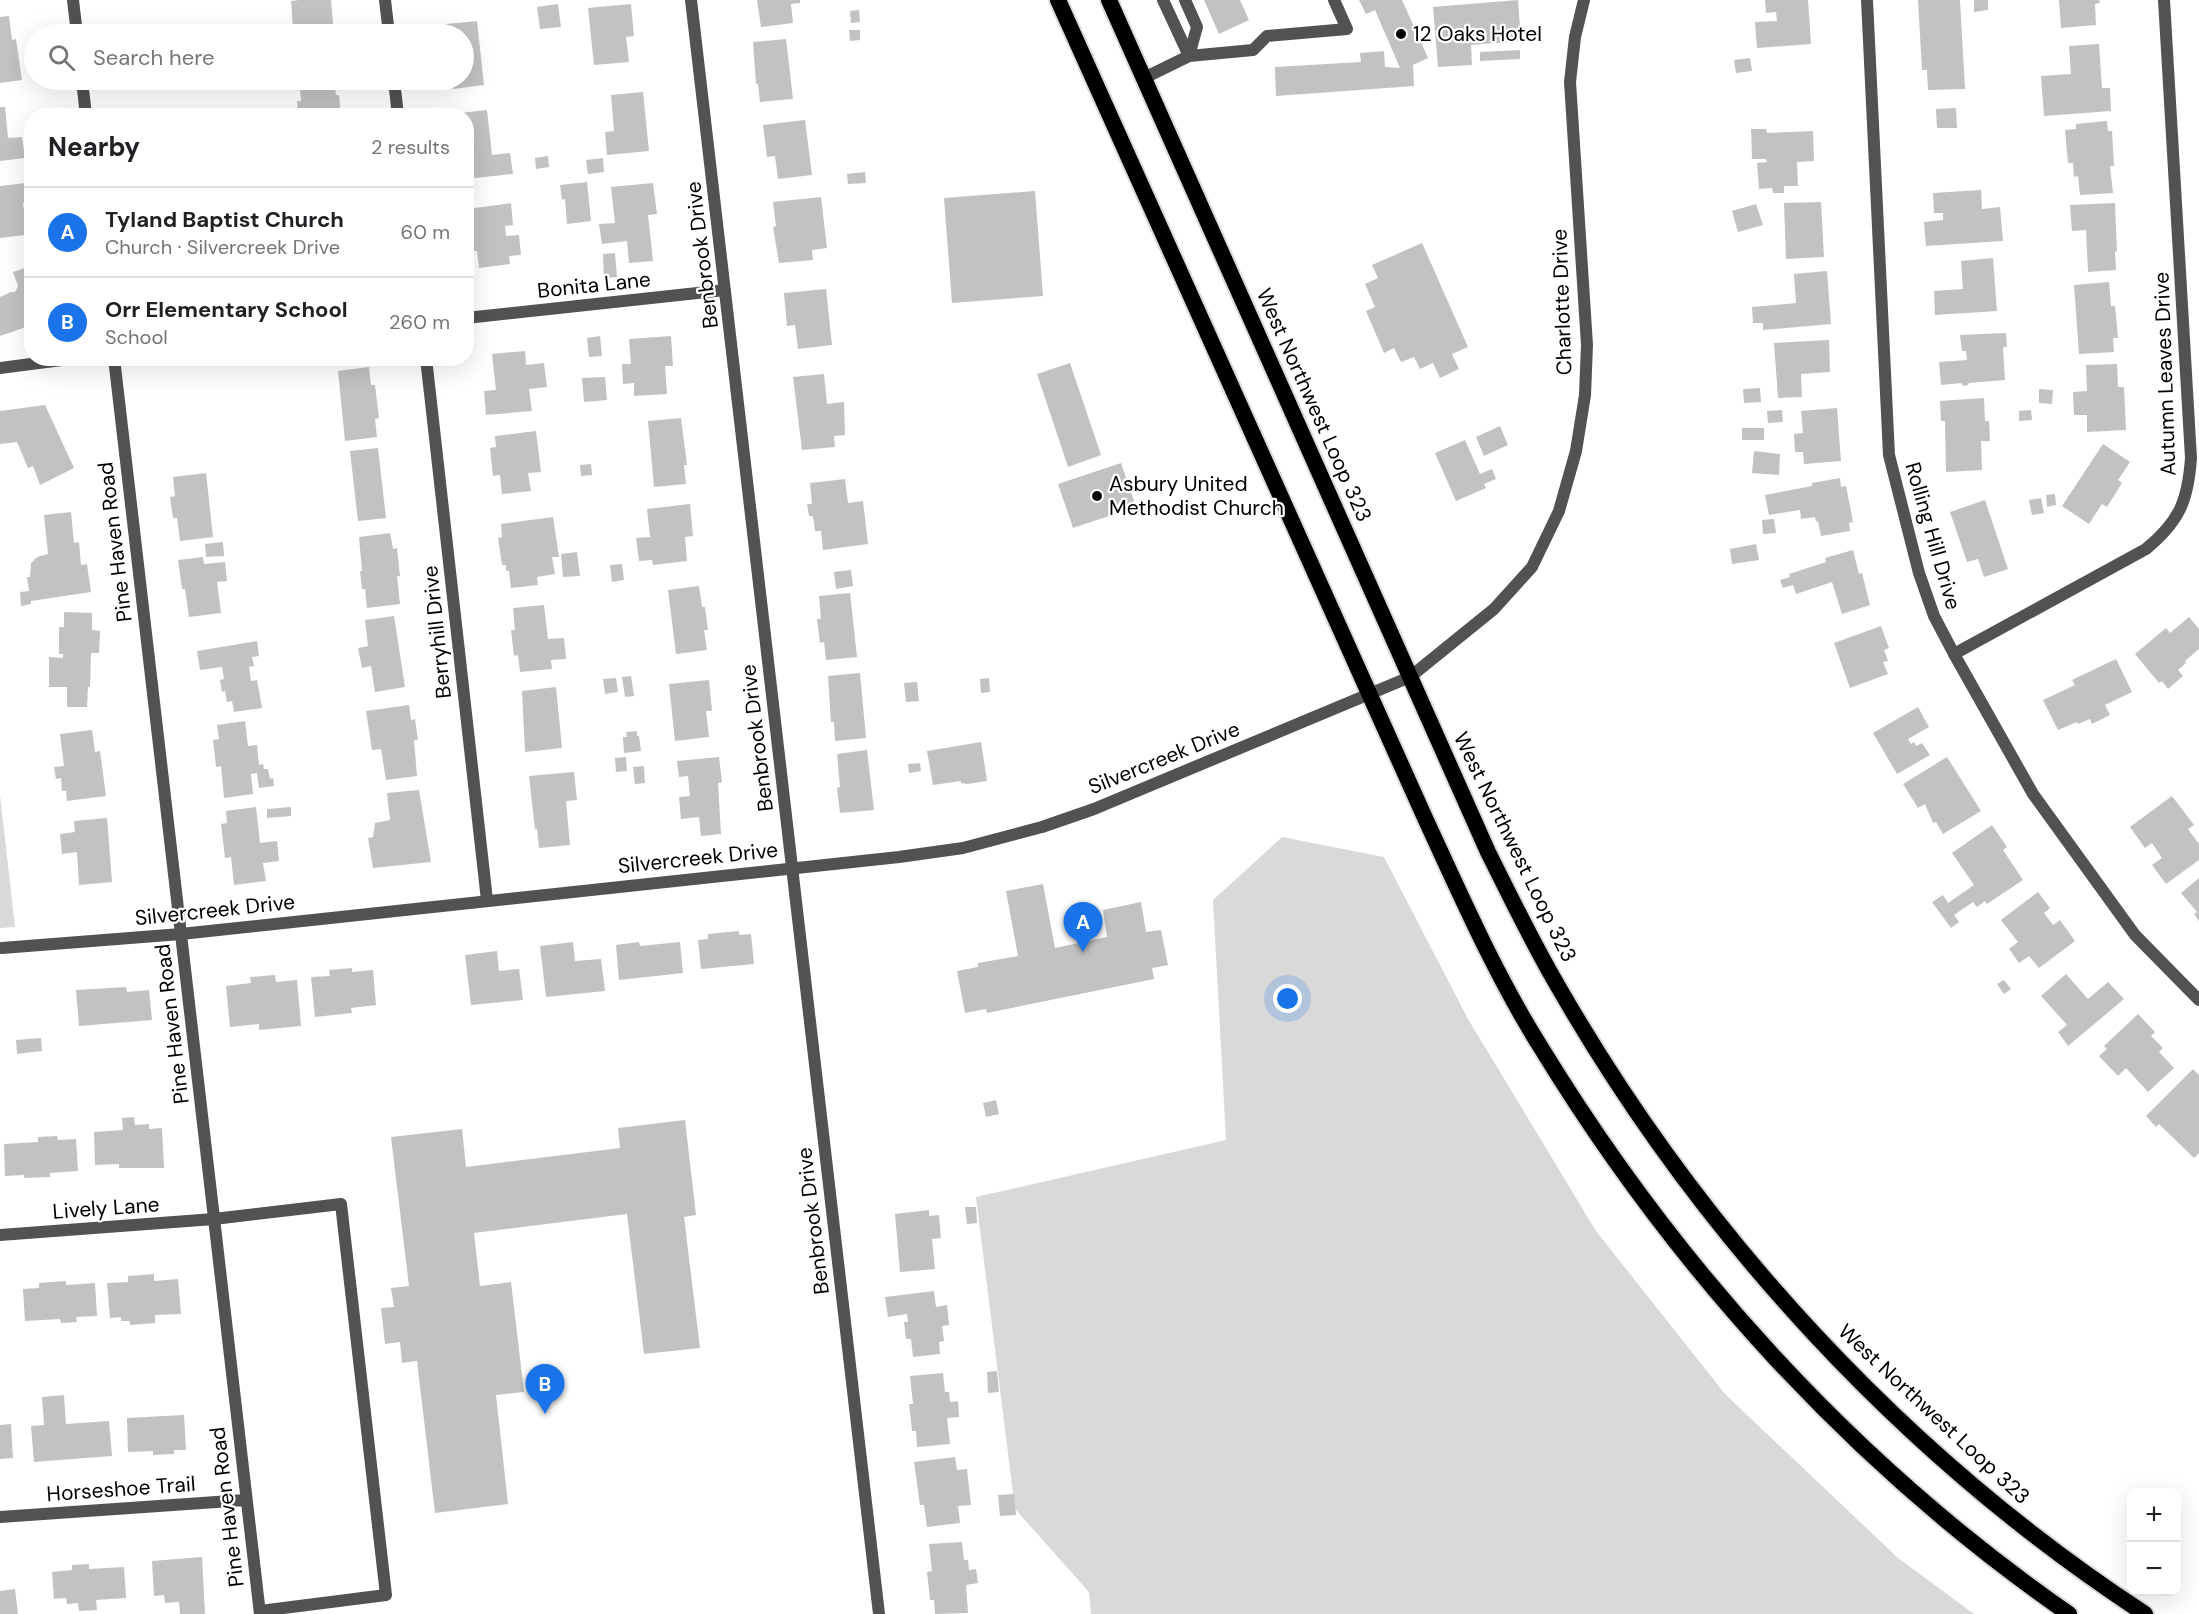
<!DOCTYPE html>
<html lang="en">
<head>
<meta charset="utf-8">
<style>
  :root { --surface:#fff; --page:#f6f6f6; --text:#202124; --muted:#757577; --line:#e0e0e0; --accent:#1a73e8 }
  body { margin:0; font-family:"DM Sans",sans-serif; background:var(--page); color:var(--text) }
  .controls { position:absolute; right:18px; bottom:18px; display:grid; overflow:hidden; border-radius:12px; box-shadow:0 6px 24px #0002 }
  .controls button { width:54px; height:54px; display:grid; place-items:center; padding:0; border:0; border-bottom:2px solid var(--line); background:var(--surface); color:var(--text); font:30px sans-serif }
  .you { position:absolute; left:1288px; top:999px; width:21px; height:21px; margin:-15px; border:4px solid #fff; border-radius:50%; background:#1a73e8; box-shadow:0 0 0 9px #1a73e833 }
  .badge { display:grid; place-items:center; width:39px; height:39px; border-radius:50%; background:var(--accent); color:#fff; font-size:20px; font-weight:700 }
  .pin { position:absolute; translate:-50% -50px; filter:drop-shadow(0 2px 3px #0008) }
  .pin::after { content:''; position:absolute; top:32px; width:21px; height:18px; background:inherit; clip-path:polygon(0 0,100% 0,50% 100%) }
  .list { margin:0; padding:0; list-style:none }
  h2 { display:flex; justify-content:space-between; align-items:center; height:78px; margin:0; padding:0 24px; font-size:26px }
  h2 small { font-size:20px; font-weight:400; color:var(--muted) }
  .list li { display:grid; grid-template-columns:39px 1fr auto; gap:18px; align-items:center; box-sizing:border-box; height:90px; padding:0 24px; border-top:2px solid var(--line) }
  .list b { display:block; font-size:22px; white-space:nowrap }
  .list p { margin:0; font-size:20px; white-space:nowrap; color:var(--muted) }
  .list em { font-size:20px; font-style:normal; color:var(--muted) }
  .icon { flex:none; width:33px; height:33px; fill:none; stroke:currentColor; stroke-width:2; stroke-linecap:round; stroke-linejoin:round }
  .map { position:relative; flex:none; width:2199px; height:1614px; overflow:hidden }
  .search { position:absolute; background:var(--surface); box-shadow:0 6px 24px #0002; left:24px; top:24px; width:450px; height:66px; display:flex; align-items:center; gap:15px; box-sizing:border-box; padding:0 21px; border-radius:33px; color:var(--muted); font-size:22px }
  .panel { position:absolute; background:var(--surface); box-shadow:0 6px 24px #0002; left:24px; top:108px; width:450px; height:258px; border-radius:24px }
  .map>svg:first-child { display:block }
  .green { fill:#d9d9d9 }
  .building { fill:#c2c2c2 }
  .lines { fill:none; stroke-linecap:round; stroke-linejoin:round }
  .trunk-casing { stroke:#dbdbdb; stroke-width:20 }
  .service { stroke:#525252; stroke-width:12 }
  .minor { stroke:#525252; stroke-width:12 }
  .tertiary { stroke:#525252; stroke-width:12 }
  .trunk { stroke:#000; stroke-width:16 }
  .poi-dot { fill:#000; stroke:#fff; stroke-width:2 }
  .labels { text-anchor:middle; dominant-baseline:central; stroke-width:4.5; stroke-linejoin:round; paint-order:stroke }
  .poi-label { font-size:21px; fill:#000; stroke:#fff; text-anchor:start }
  .street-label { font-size:21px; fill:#000; stroke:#fff }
</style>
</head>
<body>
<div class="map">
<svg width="2199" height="1614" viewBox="0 0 2199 1614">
  <rect width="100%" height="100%" fill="#fff"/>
  <path class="green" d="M0 795 15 927 0 928Z
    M1282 837 1384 857 1468 1019 1596 1231 1725 1394 1898 1558 1974 1614H1091L1089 1592 1015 1509 976 1197 1226 1140 1213 900Z"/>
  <path class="building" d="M299 0H331L334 34H303L302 29H293L291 1Z
    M757 0H800V3L791 4 793 23 761 27Z
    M1204 0H1240L1249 20 1219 34Z
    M1359 0H1402L1428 58 1413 65 1414 86 1276 96 1275 67 1361 62 1360 53 1384 51 1385 67 1400 68 1375 10 1366 14Z
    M1518 0 1521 41 1471 45 1472 65 1438 67 1433 7Z
    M1765 0H1808L1811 44 1757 48 1755 22 1777 21 1776 12 1766 13Z
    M1918 0H1960L1965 89 1928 90 1927 70H1922Z
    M1974 0H1988V10L1974 12Z
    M2059 0H2099L2100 3 2095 4 2096 25 2061 28Z
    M558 4 561 27 540 29 537 7Z
    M631 4 634 36 626 37 629 62 594 65 588 8Z
    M859 10 860 22 851 23 850 11Z
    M9 16 12 40 16 39 22 80 0 83V17Z
    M477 21 484 85 453 89 452 80H464V34H447L446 24Z
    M849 30H860V40L850 41Z
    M786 39 793 99 760 102 758 84H756L753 42Z
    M2099 44 2102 88H2110L2111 111 2044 116 2041 76 2071 74 2069 46Z
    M1520 50V59L1480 61V52Z
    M1750 58 1752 71 1736 73 1734 60Z
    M299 80H334L336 95H339L341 116H303L302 111 298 112 297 101H301Z
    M643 92 649 151 607 155 605 132 614 131 611 95Z
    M0 107H5L8 138 22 137 25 158 0 161Z
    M1956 108 1957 128H1937L1936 109Z
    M487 110 492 155 510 153 513 174 466 179V116L452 114Z
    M805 120 812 175 778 179 775 156 767 157 763 125Z
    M2107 121 2108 131H2112L2114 166H2110L2113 193 2080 195 2078 176 2074 177 2073 163H2068L2065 130 2076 129V124Z
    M1751 129H1766L1767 133 1813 131 1814 161 1797 162 1798 186H1784V193H1773L1772 188 1759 189 1757 163 1767 162 1766 159H1752Z
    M548 156 549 167 536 169 535 158Z
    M603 158 604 172 588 174 586 160Z
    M865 172 866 183 848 184 847 174Z
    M587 182 591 221 567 224 565 199 562 200 560 185Z
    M26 183 29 203H23L24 211 32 210V234L0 238V186Z
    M653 183 657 214 648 215 653 261 629 263 627 241 602 244 599 224 615 223 611 187Z
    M1981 190 1982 209 2000 207 2003 241 1926 246 1924 222 1943 220V213H1934L1933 193Z
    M1035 191 1043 296 952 303 944 198Z
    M821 197 827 248 812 250 813 260 779 263 773 227 776 226 773 202Z
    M1821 202 1824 257 1786 259 1784 203Z
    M511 203 513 225 505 226 506 236 519 235 521 255 509 256 510 264 479 268 477 251H472L467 209Z
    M2115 203 2117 252 2115 251 2116 270 2088 272 2086 230 2072 231 2070 205Z
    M1756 204 1763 225 1738 232 1732 211Z
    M1422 243 1468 347 1452 354 1459 369 1440 378 1433 363 1420 369 1414 357 1401 362 1394 348 1384 353 1366 311 1375 307 1365 284 1378 278 1372 265Z
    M615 253 617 277 604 278 603 254Z
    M1993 258 1997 311 1935 315 1934 291 1963 289 1961 261Z
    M32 266V325L0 336V297L11 292H15L18 286 13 272Z
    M1827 271 1831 324 1763 330V323H1753L1752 307 1796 303 1794 274Z
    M2109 282 2111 306H2115L2118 338H2113L2114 352 2079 354 2074 285Z
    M826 289 832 345 798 349 795 325 787 326 784 293Z
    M2006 333 2007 347H2003L2005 380 1969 383 1968 385 1963 386 1961 383 1941 385 1939 362 1967 360 1966 351H1962L1960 335Z
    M600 336 602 356 589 357 587 338Z
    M671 336 673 366H665L667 394 634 396V383L623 384 622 364H631L629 339Z
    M1829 340 1830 372 1801 374 1802 397 1778 398 1774 343Z
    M525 351 526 365 544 363 547 387 529 389 532 411 486 415 484 391 496 390 492 354Z
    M1070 363 1101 455 1068 467 1037 374Z
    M2117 364 2118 387H2124L2126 430 2087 432V415H2074L2073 392 2087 391 2086 365Z
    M369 367 371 385H375L379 418 375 419 377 437 345 441 338 371Z
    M824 374 827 404 844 402 845 435 834 436 835 447 802 450 793 377Z
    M605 377 607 400 584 402 582 378Z
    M1760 388 1761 402 1744 403 1743 389Z
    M2039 389 2053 390 2052 404 2039 403Z
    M1984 398 1985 421H1989L1990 441H1981L1982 470 1946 472 1945 421H1941L1940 401Z
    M45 405 74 468 40 485 33 466 28 468 17 442 0 444V411Z
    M1837 408 1841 461 1804 464 1803 452H1795L1794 434 1803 433 1801 411Z
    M1782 410 1783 422 1768 423 1767 411Z
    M2031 410 2032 420 2019 421V411Z
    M681 418 687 465H684L686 484 654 487 648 421Z
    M1500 426 1508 445 1484 456 1476 437Z
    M1742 428H1764V440H1742Z
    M536 431 541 472 528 473 531 491 502 494 500 475 493 476 490 448 496 447 495 436Z
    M1465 440 1480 474 1492 469 1496 479 1484 484 1486 488 1456 501 1435 453Z
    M2103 444 2130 462 2118 480 2122 483 2107 507 2102 504 2089 524 2062 506Z
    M378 448 386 518 358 521 350 451Z
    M1754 451 1780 454 1779 475 1752 473Z
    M1121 463 1136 507 1073 528 1058 484Z
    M591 464 592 475 581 476 580 465Z
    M206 473 213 537 180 541 177 518H173L170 497 175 496 173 477Z
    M1840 478 1841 487 1846 486 1853 522 1849 523 1850 531 1821 536 1818 521 1816 522 1815 517 1801 519 1800 510 1769 515 1765 495 1812 486V483Z
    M845 479 848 503 863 501 868 544 823 550 821 531H815L813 516H809L807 504H812L810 483Z
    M2055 494 2056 505 2047 507 2046 495Z
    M2041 498 2044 513 2032 515 2029 500Z
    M1985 500 2008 569 1984 577 1978 559 1967 562 1950 512Z
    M690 504 693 536 685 537 687 561 653 565 652 560 639 561 636 538 650 537 647 509Z
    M71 512 74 543 79 542 81 565 87 564 91 592 31 601V604L21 606 20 592 29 591 27 577H30L31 563 37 557 48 554 44 515Z
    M553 517 559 557H552L555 574 537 577 538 585 511 588 509 571H506V565H502L498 538 502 537 501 524Z
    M1774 519 1776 533 1763 534 1762 520Z
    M390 533 393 549 397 548 400 576H397L400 604 367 608 365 589H362L360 571H362L359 537Z
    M223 542 224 556 206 557 205 544Z
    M1756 544 1759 560 1732 564 1730 549Z
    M1853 550 1859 574 1862 573 1870 605 1842 614 1832 582 1796 594 1793 585 1783 588 1780 580 1790 577 1789 574 1826 562 1825 558Z
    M577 552 580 576 563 577 561 554Z
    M203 557 204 564 225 562 227 581 217 582 221 613 189 617 185 589H182L178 560Z
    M622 564 624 580 612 582 610 565Z
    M851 570 853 586 836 589 834 572Z
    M699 586 702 607H705L708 630H704L707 650 676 654 668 590Z
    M850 593 857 657 826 660 824 642 820 643 817 619H821L819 596Z
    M544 605 548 639 564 638 566 659 551 660 552 669 520 672 518 655 514 656 511 630H515L513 608Z
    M64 612 92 613V630L100 631 99 653H91L90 687H88L87 707H67V687H49V657L63 658V654H59V627H64Z
    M394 616 405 687 375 692 371 666 362 668 358 648 368 646 365 620Z
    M2189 617 2199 629V649L2185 661 2186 663 2178 670 2183 676 2168 689 2162 681 2159 683 2135 654 2166 628 2170 633Z
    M1881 626 1889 648 1884 650 1888 661 1883 662 1888 674 1850 688 1834 643Z
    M257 641 259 656 252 657 254 666 249 667 251 681 257 680 262 708 234 712 232 701 227 702 225 691 222 692 220 680 224 679 222 667 200 670 197 651Z
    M2116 659 2132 692 2105 705 2110 715 2092 724 2090 719 2078 724 2077 722 2058 730 2043 700 2075 685 2072 680Z
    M860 673 866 738 835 741 834 722H831L828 676Z
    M631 676 634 696 625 697 622 677Z
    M616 678 618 692 605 694 603 679Z
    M989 678 990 692 981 693 980 679Z
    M709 680 712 711H706L709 737 675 741 669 684Z
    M917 682 919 701 906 702 904 683Z
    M556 687 562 748 525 752 522 691Z
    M409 705 411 720 415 719 418 740H414L417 776 386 780 381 749 372 750 366 711Z
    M1918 707 1929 727 1908 739 1911 744 1914 742 1916 746 1922 743 1930 755 1897 774 1873 733Z
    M245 721 248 746 257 745 259 765 263 764 264 769H268L270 779 273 778 274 786 259 788 257 773 251 774 253 794 224 798 221 766 216 767 213 740 219 739 217 725Z
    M92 730 95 752 100 751 106 796 67 801 66 791H62L61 778 56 779 54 767 64 766 60 734Z
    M637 731V736H639L641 751 624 753 623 737H627L626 732Z
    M981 742 987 781 967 784 961 783V781L933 785 927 751Z
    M867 750 874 810 840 813 837 788 840 787 837 754Z
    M626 757 627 771 616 772 615 758Z
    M719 757 722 782 718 783 721 834 701 836 699 817 681 819 679 797 690 796 688 776 679 777 677 761Z
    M1947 757 1981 811 1943 834 1936 822 1933 823 1925 804 1918 808 1903 784Z
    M920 763 921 771 909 773 908 764Z
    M644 766 645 783 635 784 633 767Z
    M574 772 577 800 566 801 570 845 539 848 537 829H535L529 776Z
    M419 790 431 862 373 868 368 838 373 837 375 823 390 820 387 793Z
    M2172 796 2194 825 2188 829 2199 844V860L2166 884 2152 865 2162 858 2152 843 2145 848 2130 827Z
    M256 807 260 843 277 841 279 861 263 863 266 881 234 885 231 857 225 858 221 824 227 823 226 811Z
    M291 807V816L267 818V809Z
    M107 818 112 882 79 885 77 852 62 854 60 834 75 832 74 821Z
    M1992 825 2007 847 2003 850 2023 880 1987 904 1985 901 1977 907 1973 902 1954 915 1959 922 1951 928 1932 902 1943 895 1948 903 1974 885 1952 853Z
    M2199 878V921L2194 914 2197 912 2181 893Z
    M1043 884 1055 948 1107 937 1103 910 1141 902 1146 932 1161 930 1168 965 1152 968 1154 979 987 1013 986 1009 965 1013 957 971 978 967V963L1018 956 1006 891Z
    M2038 892 2050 908 2044 913 2053 925 2060 920 2075 941 2039 968 2029 956 2019 963 2009 949 2018 942 2001 920Z
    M739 931V935L751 934 754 964 701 969 698 940 708 939V934Z
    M573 942 575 961 601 959 605 991 546 997 540 946Z
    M639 942 640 946 680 942 683 973 619 980 616 945Z
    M497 951 499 971 519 969 523 1000 471 1005 465 955Z
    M352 968V972L373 970 376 1005 351 1008 352 1013 315 1017 311 977 330 976 329 970Z
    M2066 974 2088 999 2108 982 2124 999 2068 1046 2058 1032 2067 1025 2041 996Z
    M275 975 276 982 297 980 301 1026 259 1030V1024L230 1027 226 986 251 983 250 977Z
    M2004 980 2011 989 2004 994 1997 984Z
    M126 987 127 992 149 990 152 1020 79 1026 76 990Z
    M2138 1014 2155 1032 2151 1036 2163 1048 2159 1052 2174 1068 2148 1092 2126 1068 2118 1076 2099 1056 2107 1049 2104 1046Z
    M41 1038 42 1051 17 1054 16 1040Z
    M2193 1069 2199 1075V1153L2194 1158 2159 1124 2156 1127 2146 1116Z
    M996 1100 999 1114 986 1117 983 1103Z
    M134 1117 135 1125 149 1124V1129L162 1128 164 1168H119V1164L95 1165 94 1132 123 1130 122 1118Z
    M685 1120 696 1215 684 1217 700 1348 644 1354 627 1214 474 1233 480 1286 511 1282 524 1392 496 1395 508 1504 435 1513 417 1361 402 1363 400 1342 385 1344 381 1308 394 1307 391 1288 409 1286 391 1137 462 1129 466 1167 620 1148 618 1128Z
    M57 1136 58 1140 76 1139 78 1171 50 1173V1177L24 1178V1175L5 1176 4 1144 38 1142V1137Z
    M965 1207H976L977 1223 967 1224Z
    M929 1210V1216L939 1215 941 1238 932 1239 935 1269 900 1272 895 1214Z
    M154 1274V1281L178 1279 181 1314 155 1315V1323L130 1325V1321H121V1317L110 1318 107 1283 128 1282V1276Z
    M66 1281V1285L95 1283 97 1316 76 1317 77 1322 61 1323 60 1319 25 1321 23 1289 39 1288V1283Z
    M934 1291 936 1307 947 1305 949 1325 942 1326 944 1341 939 1342 940 1354 913 1357 911 1339H906L904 1322H908L907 1314 888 1317 885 1297Z
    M997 1371 999 1392 988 1393 987 1372Z
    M943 1373 945 1392H949L950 1402 958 1401 959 1417 947 1418 950 1444 917 1447 916 1431H912L909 1404H913L910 1376Z
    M64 1395 66 1424 109 1421 112 1456 34 1462 31 1426 44 1425 42 1397Z
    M184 1415 186 1450H174V1454L153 1455V1451L128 1452 127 1418Z
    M11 1424 13 1458 0 1459V1425Z
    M955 1457 957 1470 967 1469 971 1505 958 1506 960 1523 927 1527 924 1505H920L914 1462Z
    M1014 1494 1016 1515 1000 1516 998 1495Z
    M962 1542 964 1560H968L969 1570 976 1569 978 1583 966 1585 968 1613 935 1614 934 1600H930L927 1572 932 1571 929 1544Z
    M202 1557 205 1614H180L179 1602 165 1603 164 1595 154 1596 152 1561Z
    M89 1564V1569L124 1567 126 1598 96 1600 97 1610 79 1611 78 1603 67 1604 66 1598 54 1599 52 1572 72 1570V1565Z
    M15 1589 18 1614H0V1591Z"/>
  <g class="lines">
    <g class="trunk-casing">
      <path id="trunk" d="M1058 0 1425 818C1461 896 1495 974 1540 1046 1676 1269 1854 1465 2069 1614
        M1109 0 1488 852C1511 898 1533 944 1559 988 1702 1237 1905 1457 2145 1614"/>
    </g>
    <path class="service" d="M1163 0 1189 56
      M1185 0 1197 27 1189 56
      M1144 78 1189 56 1253 50 1267 36 1347 29 1334 0
      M214 1219 341 1204 386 1595 260 1611"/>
    <path class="minor" d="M73 0 77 34
      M385 0 389 34
      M691 0 879 1614
      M1867 0 1889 455 1919 573 1934 616 1954 654 2033 794 2135 935 2199 1000
      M82 80 86 116
      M394 80 398 116
      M466 318 725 290
      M114 358 260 1614
      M426 358 487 900
      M0 368 77 358
      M1954 654 2146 549C2180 521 2188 500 2191 458L2164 0
      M2 948 181 934
      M0 1235 214 1219
      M0 1517 245 1500"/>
    <path class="tertiary" d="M181 934 899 857 963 848 1042 827 1094 809 1410 677 1494 609 1532 567 1559 511 1576 451 1585 395 1587 345 1570 82 1575 37 1584 0"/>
    <use href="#trunk" class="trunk"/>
  </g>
  <g class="poi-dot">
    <circle cx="1401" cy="34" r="6"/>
    <circle cx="1097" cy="496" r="6"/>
  </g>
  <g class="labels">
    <g class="poi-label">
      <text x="1413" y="34">12 Oaks Hotel</text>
      <text x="1109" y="484">Asbury United<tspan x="1109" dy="24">Methodist Church</tspan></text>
    </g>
    <g class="street-label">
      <text transform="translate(702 255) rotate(-97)">Benbrook Drive</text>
      <text transform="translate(594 285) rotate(-6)">Bonita Lane</text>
      <text transform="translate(1562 302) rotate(-92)">Charlotte Drive</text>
      <text transform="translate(2165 374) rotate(-92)">Autumn Leaves Drive</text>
      <text transform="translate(1314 405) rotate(66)">West Northwest Loop 323</text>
      <text transform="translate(1933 536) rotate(74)">Rolling Hill Drive</text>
      <text transform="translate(115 542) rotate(-97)">Pine Haven Road</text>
      <text transform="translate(437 632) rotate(-96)">Berryhill Drive</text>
      <text transform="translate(757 738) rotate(-97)">Benbrook Drive</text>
      <text transform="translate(1164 758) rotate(-22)">Silvercreek Drive</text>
      <text transform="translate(1515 847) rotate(64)">West Northwest Loop 323</text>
      <text transform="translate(698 858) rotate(-6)">Silvercreek Drive</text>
      <text transform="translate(215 910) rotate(-6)">Silvercreek Drive</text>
      <text transform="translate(172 1024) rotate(-97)">Pine Haven Road</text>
      <text transform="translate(106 1208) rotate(-4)">Lively Lane</text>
      <text transform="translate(813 1221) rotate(-97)">Benbrook Drive</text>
      <text transform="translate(1934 1414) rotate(43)">West Northwest Loop 323</text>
      <text transform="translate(121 1489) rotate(-4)">Horseshoe Trail</text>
      <text transform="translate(227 1507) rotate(-97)">Pine Haven Road</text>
    </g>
  </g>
</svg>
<div class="controls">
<button>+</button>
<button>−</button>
</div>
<div class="you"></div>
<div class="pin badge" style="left:1083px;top:952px">A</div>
<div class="pin badge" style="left:545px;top:1414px">B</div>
<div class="search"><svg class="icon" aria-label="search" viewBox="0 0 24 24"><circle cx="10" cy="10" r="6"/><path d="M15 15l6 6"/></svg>Search here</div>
<section class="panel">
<h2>Nearby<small>2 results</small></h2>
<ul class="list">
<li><span class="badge">A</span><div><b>Tyland Baptist Church</b><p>Church · Silvercreek Drive</p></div><em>60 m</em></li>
<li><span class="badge">B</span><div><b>Orr Elementary School</b><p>School</p></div><em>260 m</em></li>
</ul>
</section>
</div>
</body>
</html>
